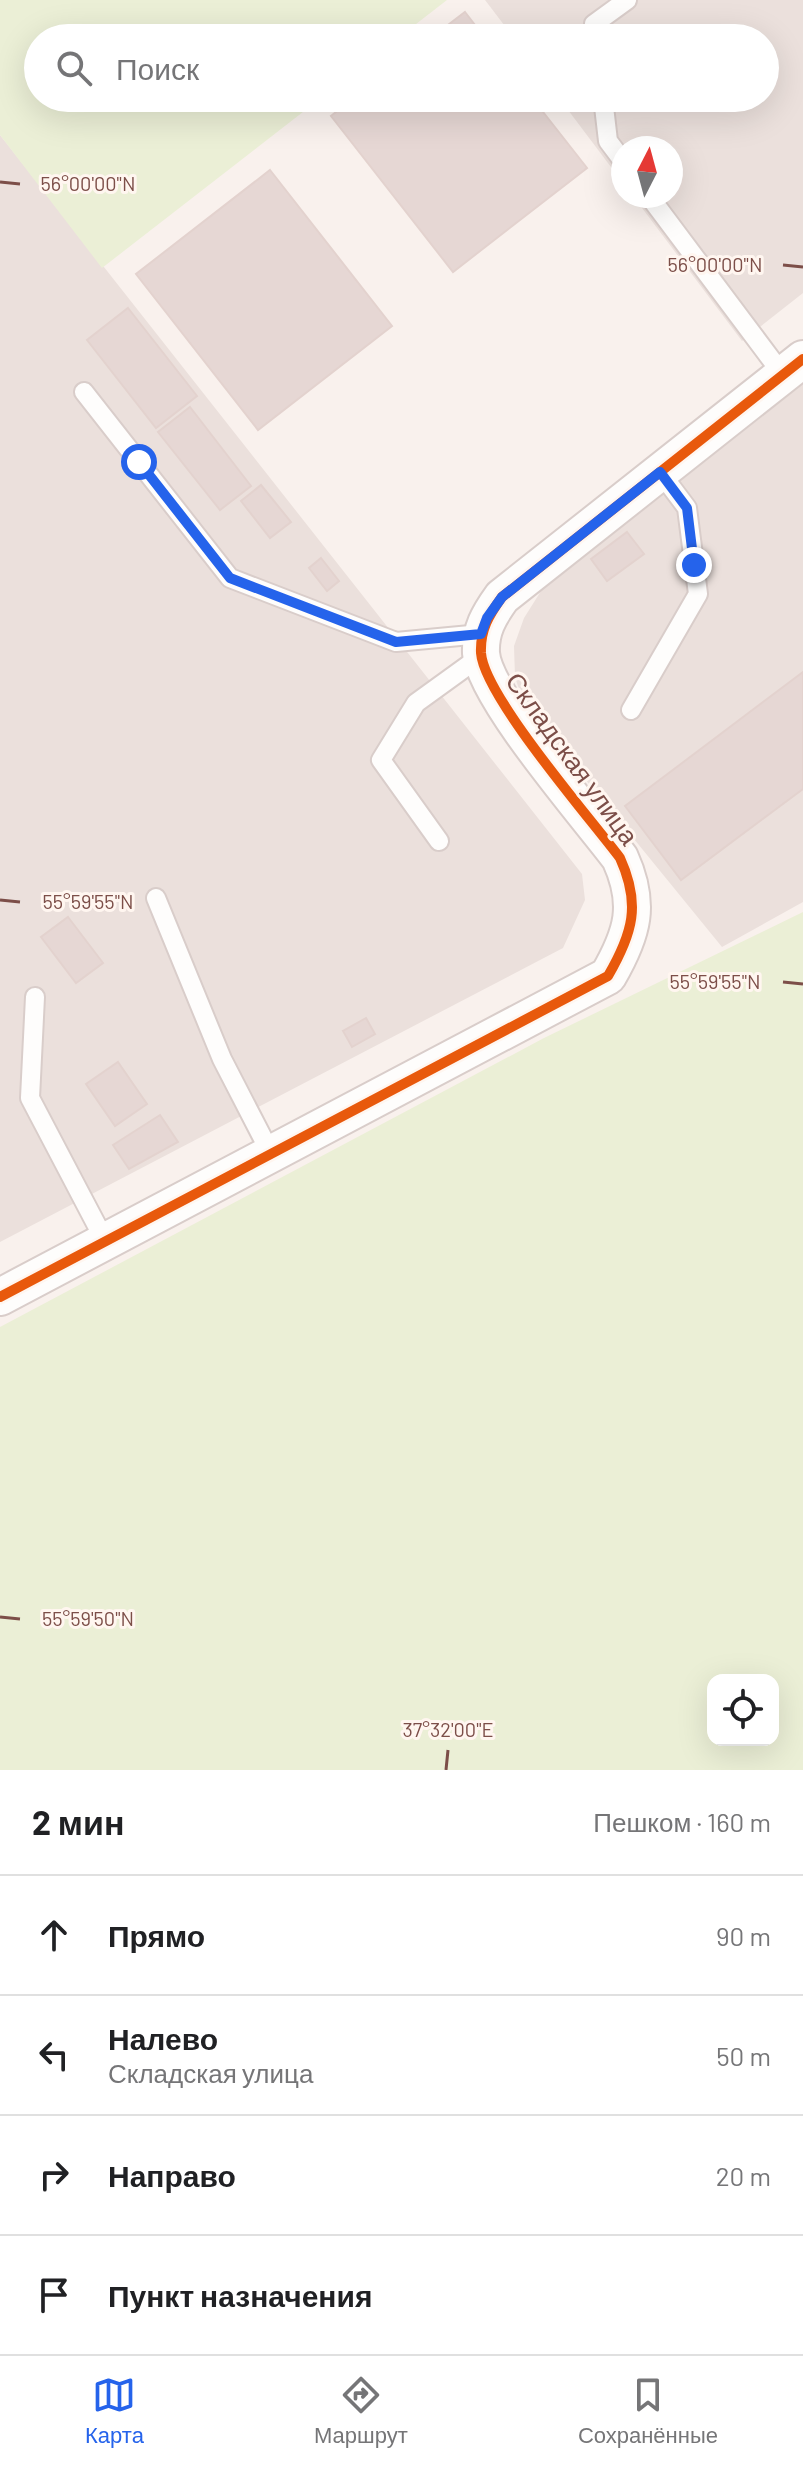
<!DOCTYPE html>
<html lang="ru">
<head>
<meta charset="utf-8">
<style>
  :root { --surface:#fff; --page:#f6f6f6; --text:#202124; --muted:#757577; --line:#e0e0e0; --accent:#2563eb }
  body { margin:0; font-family:Barlow,sans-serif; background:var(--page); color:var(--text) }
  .controls { position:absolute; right:24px; bottom:24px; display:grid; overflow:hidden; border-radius:16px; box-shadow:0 8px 32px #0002 }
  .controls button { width:72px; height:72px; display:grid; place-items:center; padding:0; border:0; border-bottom:2px solid var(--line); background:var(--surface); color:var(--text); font:40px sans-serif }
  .compass { position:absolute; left:611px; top:136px; width:72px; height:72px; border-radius:50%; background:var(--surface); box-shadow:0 8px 32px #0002; rotate:6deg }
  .stop { position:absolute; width:24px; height:24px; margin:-18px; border:6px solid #2563eb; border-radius:50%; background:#fff }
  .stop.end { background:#2563eb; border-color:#fff; box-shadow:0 2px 8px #0008 }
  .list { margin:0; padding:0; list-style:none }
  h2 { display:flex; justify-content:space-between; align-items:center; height:104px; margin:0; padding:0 32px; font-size:34px }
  h2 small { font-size:26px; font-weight:400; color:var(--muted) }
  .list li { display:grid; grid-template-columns:52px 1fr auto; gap:24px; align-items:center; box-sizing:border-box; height:120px; padding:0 32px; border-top:2px solid var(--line) }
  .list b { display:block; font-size:30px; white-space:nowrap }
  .list p { margin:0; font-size:26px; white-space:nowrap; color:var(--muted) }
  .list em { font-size:26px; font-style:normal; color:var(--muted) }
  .icon { flex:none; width:44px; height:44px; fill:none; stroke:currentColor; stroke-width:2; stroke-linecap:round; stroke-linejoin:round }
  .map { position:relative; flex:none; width:803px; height:1770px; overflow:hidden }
  .search { position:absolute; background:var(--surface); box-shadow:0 8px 32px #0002; left:24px; right:24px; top:24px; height:88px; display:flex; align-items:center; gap:20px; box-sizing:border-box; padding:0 28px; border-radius:44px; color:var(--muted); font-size:30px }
  .sheet { height:584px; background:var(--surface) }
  nav { display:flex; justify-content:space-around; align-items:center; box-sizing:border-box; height:112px; border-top:2px solid var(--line); background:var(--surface); font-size:22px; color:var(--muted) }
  nav a { display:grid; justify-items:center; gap:4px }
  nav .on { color:var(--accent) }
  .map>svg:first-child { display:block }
  .industrial { fill:#ebe0dc }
  .green { fill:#ebefd6; fill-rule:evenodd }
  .building { fill:#e6d7d4; stroke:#e3d2ce; stroke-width:2 }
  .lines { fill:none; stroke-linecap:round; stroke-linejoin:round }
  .service-casing { stroke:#d9cdca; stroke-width:22 }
  .minor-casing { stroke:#d9cdca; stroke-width:40 }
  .service { stroke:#fefdfc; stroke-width:18 }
  .minor { stroke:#fefdfc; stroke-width:36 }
  .cycleway-casing { stroke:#fff6f0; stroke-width:15 }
  .cycleway { stroke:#e8590c; stroke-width:10 }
  .route { stroke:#2563eb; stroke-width:10 }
  .ticks { fill:none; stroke:#7c4e48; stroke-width:3 }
  .labels { text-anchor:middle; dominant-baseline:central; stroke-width:6; stroke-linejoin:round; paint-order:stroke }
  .street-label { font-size:26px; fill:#7c4e48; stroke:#fff6f0 }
  .ticks-label { font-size:20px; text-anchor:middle; fill:#7c4e48; stroke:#fff6f0; stroke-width:6; stroke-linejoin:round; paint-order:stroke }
</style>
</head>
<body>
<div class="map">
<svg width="803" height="1770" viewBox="0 0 803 1770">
  <rect width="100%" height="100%" fill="#f9f1ed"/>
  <path class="industrial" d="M485 0H803V293L742 341 633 196H671V148H623V183L559 98H765V38H514Z
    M0 135 582 874 585 900 563 948 0 1242Z
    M803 384V902L722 947 524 704 515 677 514 646 524 618 541 591Z"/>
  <path class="green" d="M0 0H447L398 38H38V98H321L102 268 0 135Z
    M803 912V1770H0V1327L544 1038ZM773 1680V1740H713V1680Z"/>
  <path class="building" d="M465 12 485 38H431Z
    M354 98H532L587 168 453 272 331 116Z
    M270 170 392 326 258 430 136 274Z
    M128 308 197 396 156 428 87 340Z
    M190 407 251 486 220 510 158 432Z
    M261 485 291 522 270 538 241 501Z
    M627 532 644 554 607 581 591 559Z
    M321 558 339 581 327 591 309 568Z
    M803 672V789L681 880 625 806Z
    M68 917 103 963 76 983 41 937Z
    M366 1018 375 1034 352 1047 343 1031Z
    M118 1062 147 1104 115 1126 86 1084Z
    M160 1115 178 1142 129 1169 113 1145Z"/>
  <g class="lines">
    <g class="service-casing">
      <path id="service" d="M596 38 594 24 627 0
        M603 98 608 141 623 161
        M649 196 783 375
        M84 392 230 578 396 642 481 634
        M631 710 698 594 687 508 660 472
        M439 841 381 760 416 703 481 656
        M156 898 222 1059 271 1154
        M35 997 30 1098 105 1241"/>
    </g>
    <g class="minor-casing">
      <path id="minor" d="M0 1297 608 976C633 933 641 904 620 858 590 818 484 696 481 653 480 630 489 615 502 597L803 359"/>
    </g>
    <use href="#service" class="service"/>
    <use href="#minor" class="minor"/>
    <g class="cycleway-casing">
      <path id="cycleway" d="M0 1297 608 976C633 933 641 904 620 858 590 818 484 696 481 653 480 630 489 615 502 597L803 359"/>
    </g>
    <use href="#cycleway" class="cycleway"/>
  </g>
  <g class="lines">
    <path class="route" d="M139 462 230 578 396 642 481 634 487 618 502 597 660 472 687 508 694 565"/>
  </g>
  <path class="ticks" d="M0 182 20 184M783 265 803 267M0 900 20 902M783 982 803 984M0 1617 20 1619M446 1770 448 1750"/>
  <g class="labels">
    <g class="street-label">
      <text transform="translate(573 758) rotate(54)">Складская улица</text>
    </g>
  </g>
  <g class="ticks-label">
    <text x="88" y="191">56°00'00"N</text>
    <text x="715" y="272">56°00'00"N</text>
    <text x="88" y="909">55°59'55"N</text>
    <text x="715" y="989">55°59'55"N</text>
    <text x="88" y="1626">55°59'50"N</text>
    <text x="448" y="1737">37°32'00"E</text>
  </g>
</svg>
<div class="controls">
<button><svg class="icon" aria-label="locate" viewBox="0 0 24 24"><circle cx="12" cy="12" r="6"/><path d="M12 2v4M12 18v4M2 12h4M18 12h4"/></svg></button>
</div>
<svg class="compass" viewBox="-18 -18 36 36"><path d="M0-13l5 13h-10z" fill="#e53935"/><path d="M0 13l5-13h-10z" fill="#757577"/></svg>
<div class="stop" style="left:139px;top:462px"></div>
<div class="stop end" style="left:694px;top:565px"></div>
<div class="search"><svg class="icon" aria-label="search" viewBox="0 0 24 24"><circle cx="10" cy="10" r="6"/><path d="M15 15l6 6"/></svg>Поиск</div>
</div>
<section class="sheet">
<h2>2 мин<small>Пешком · 160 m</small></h2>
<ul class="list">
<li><svg class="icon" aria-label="ahead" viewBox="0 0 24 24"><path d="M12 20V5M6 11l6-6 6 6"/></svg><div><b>Прямо</b></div><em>90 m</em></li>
<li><svg class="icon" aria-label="left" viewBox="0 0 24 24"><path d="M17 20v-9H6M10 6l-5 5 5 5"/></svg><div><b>Налево</b><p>Складская улица</p></div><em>50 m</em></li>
<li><svg class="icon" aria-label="right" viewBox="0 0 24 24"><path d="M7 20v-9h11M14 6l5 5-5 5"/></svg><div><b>Направо</b></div><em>20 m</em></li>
<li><svg class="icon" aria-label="arrive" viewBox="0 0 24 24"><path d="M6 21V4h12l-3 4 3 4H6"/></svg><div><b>Пункт назначения</b></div></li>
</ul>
</section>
<nav>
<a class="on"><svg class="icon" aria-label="map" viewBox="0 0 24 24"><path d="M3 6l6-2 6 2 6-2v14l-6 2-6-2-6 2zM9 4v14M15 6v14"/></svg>Карта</a>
<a><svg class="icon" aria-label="directions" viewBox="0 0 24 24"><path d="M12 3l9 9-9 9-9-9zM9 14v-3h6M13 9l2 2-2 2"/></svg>Маршрут</a>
<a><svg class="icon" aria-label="saved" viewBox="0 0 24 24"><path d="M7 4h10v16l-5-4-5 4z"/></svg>Сохранённые</a>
</nav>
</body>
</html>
